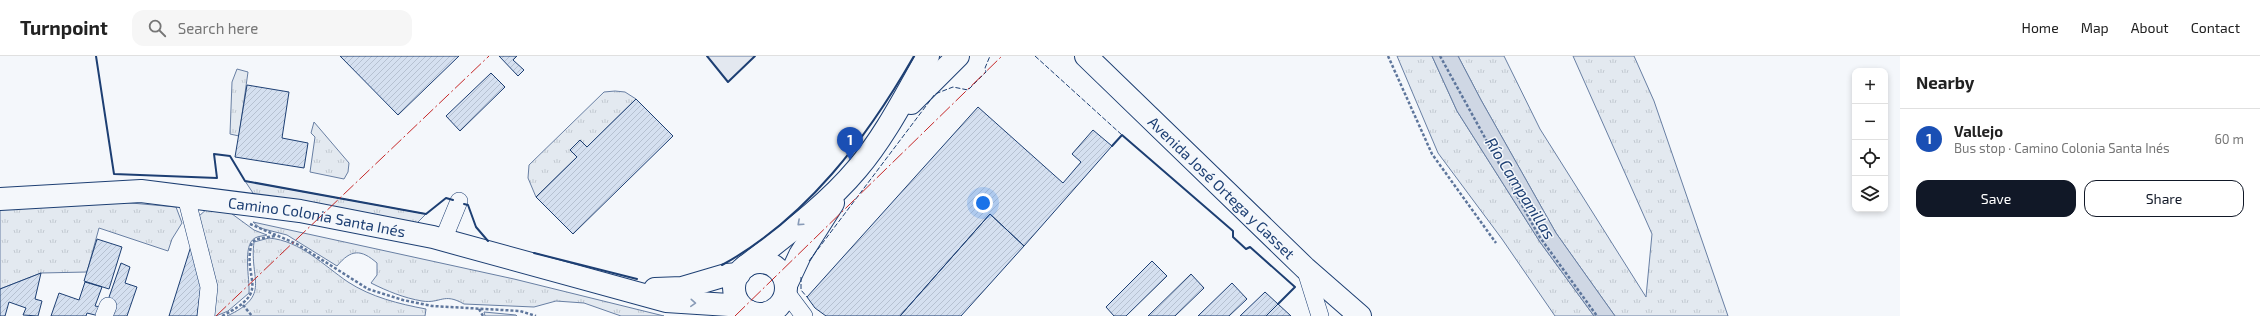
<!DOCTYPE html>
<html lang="en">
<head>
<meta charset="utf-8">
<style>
  :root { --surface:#fff; --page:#f6f6f6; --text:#222; --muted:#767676; --line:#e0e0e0; --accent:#111827 }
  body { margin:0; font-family:"Exo 2",sans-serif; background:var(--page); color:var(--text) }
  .controls { position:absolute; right:12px; top:12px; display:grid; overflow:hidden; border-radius:8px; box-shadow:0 2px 6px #0003 }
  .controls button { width:36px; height:36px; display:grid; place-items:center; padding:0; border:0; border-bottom:1px solid var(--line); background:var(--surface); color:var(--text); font:20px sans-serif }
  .you { position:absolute; left:983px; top:147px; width:14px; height:14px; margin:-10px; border:3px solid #fff; border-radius:50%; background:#1a73e8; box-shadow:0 0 0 6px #1a73e833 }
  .badge { display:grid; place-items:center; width:26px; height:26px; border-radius:50%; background:var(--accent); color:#fff; font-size:13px; font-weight:700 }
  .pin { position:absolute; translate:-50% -33px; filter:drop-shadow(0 1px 2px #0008) }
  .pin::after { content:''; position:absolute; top:21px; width:14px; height:12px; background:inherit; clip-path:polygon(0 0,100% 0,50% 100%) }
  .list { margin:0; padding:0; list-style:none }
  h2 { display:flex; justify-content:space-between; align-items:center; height:52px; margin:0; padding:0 16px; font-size:17px }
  h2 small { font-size:13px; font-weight:400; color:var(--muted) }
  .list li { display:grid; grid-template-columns:26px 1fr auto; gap:12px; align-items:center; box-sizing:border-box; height:60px; padding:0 16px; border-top:1px solid var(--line) }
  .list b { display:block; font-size:15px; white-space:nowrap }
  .list p { margin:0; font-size:13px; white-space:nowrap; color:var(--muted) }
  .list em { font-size:13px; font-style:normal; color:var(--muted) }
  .actions { display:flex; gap:8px; padding:12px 16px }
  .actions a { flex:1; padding:9px 0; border:1px solid var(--accent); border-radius:12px; text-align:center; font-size:14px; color:var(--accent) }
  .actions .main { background:var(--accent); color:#fff }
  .icon { flex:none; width:22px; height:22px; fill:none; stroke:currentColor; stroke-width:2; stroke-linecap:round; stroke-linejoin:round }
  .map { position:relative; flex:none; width:1900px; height:260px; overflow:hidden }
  header { display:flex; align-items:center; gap:24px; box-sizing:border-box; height:56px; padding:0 20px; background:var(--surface); border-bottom:1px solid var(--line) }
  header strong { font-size:19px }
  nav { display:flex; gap:22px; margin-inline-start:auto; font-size:14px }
  .search { width:280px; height:36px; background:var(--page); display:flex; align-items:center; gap:10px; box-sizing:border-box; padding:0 14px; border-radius:12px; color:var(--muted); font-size:15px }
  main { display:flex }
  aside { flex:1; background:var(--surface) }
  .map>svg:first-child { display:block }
  .grass { fill:url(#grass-tufts); stroke:#687fa3 }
  .parking { fill:#e3e8f0; stroke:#687fa3 }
  .water { fill:#cfd7e4; stroke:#687fa3 }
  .building { fill:url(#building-hatch); stroke:#1d3f73 }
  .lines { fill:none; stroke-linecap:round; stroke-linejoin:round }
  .minor-casing { stroke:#1d3f73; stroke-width:18 }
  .major-casing { stroke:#1d3f73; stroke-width:24 }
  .path { stroke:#5e769c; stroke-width:2.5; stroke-dasharray:3 2; stroke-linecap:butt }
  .minor { stroke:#f4f7fb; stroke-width:17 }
  .major { stroke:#f4f7fb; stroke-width:22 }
  .fence { stroke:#1d3f73; stroke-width:1; stroke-dasharray:5 2; stroke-linecap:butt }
  .wall { stroke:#1d3f73; stroke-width:2 }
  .power { stroke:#c62828; stroke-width:1; stroke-dasharray:14 3 2 3; stroke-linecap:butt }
  .oneway { stroke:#889bb7 }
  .labels { text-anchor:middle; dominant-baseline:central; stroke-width:3; stroke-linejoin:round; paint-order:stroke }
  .street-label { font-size:15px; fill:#1d3f73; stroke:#f4f7fb }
  .water-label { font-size:16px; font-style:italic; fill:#1d3f73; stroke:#f4f7fb }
</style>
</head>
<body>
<header>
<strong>Turnpoint</strong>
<div class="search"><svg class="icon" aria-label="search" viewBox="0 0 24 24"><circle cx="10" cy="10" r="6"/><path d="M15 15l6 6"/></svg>Search here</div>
<nav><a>Home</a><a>Map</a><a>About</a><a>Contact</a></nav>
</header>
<main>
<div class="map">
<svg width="1900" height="260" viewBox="0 0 1900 260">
  <defs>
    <pattern id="grass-tufts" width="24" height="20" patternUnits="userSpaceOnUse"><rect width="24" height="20" fill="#e3e9f0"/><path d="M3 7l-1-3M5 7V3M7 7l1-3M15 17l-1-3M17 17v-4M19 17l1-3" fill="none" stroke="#c2c9d1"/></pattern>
    <pattern id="building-hatch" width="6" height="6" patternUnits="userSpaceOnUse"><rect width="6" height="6" fill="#d5e0f0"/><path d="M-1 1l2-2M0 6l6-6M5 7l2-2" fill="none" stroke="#b6c1d1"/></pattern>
  </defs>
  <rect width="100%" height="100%" fill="#f4f7fb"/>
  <path class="grass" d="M1397 0H1432L1457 55 1540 186 1594 260H1555L1502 183 1438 97Z
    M1458 0H1504L1540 73 1646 241 1652 178 1573 0H1634L1654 45 1728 260H1615L1556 177 1481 44Z
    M237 13 248 16 239 80 230 78 232 26Z
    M615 35 625 36 636 43 587 91 580 84 570 94 577 101 536 141 528 122 529 109 604 36Z
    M314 66 349 107 348 116 344 123 310 116 315 81 311 77Z
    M245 125 426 158 414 170 255 140Z
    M120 146 176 151 182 167 172 183 168 195 99 172 87 216 41 217 0 233V153Z
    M209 151 228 155 254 174 267 179C264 180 258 180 255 182 242 189 250 223 249 237L228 255 216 260H214L198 161Z
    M253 166 514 223 664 260H621L584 247 556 245 534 251 464 248C443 236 441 248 422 245 404 242 387 235 371 227L377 219V207C361 193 351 193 337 210L287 179 260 172Z
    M269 182C301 185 323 209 348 226 371 241 399 248 426 253L425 260H227C272 239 249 224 254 186Z
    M484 256 516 259 517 260H485Z"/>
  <path class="parking" d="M707 0H755L728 26Z"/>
  <path class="water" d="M1432 0H1458L1481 44 1556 177 1615 260H1594L1540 186 1457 55Z"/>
  <path class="building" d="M340 0H459L398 59Z
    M499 0H517L513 4 524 14 518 20Z
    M491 17 505 31 460 75 446 60Z
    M247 29 289 36 282 82 308 87 304 112 235 101Z
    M636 43 673 80 573 178 536 141 577 101 570 94 580 84 587 91Z
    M978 51 1063 127 1081 106 1072 98 1093 74 1112 90 1024 190 990 158 900 260H826L815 252 807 241Z
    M990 158 1024 190 961 260H900Z
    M97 183 122 191 109 233 84 225Z
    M191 190 201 230 197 260H169Z
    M1152 205 1167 220 1126 260H1114L1106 251Z
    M121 207 130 211 125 227 137 231 127 260H109L108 244Z
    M41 217 35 243 42 245 38 260 23 259 26 252 9 246 5 260H0V233Z
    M1191 218 1204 232 1175 260H1148Z
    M85 226 102 231 95 250 101 251 99 260 87 257 86 260H51L59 237 79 244Z
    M1232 227 1247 243 1229 260H1198Z
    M1265 236 1278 248 1266 260H1240Z
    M1278 248 1291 260H1266Z"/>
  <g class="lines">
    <g class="minor-casing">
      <path id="minor" d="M186 141 209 231 206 260
        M443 184 459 145
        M1305 212 1320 260
        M786 236 804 260
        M754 257 763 260
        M104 260 108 250"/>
    </g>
    <g class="major-casing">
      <g id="major">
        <path id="s1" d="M1086 0 1305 212 1360 260"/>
        <path d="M911 47 958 0"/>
        <path id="s2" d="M0 143 141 135 300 155 433 181 666 245 729 249 748 255"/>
        <circle cx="760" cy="232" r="26"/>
        <path d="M745 211C783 181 825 151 857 113 886 79 906 38 928 0"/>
        <path d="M786 229 800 199 833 147"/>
        <path d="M655 233 682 232 726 219 739 218"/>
      </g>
    </g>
    <path class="path" d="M1388 0 1432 98 1496 187
      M1440 0 1539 180 1597 260
      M250 168 297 188 368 233 403 244 432 250 520 255 536 260
      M243 249 252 260
      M479 253 483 260
      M222 260C274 234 241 225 252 186L257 183 275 180"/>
    <use href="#minor" class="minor"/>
    <use href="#major" class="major"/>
    <path class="fence" d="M1035 0 1122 79
      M809 205 935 38 953 31 968 34 986 16 985 12 990 0
      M801 221V234L807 241"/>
    <path class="wall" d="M96 0 114 118 217 122 214 98 230 100 245 125 426 158 446 142 453 144
      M707 0 728 26 755 0
      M1112 90 1122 79 1233 175V181L1246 193 1250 191 1295 231 1278 248
      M464 148 468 149 476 171 488 185
      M534 197 637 223
      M722 209C806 163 867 82 914 0"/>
    <path class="power" d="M216 260 489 0
      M735 260 1002 0"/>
  </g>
  <defs><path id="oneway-chevron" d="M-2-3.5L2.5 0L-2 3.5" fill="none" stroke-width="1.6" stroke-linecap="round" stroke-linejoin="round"/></defs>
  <g class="oneway">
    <use href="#oneway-chevron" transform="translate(800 167) rotate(138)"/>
    <use href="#oneway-chevron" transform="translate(693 247) rotate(4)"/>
  </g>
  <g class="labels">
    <g class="street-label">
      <text stroke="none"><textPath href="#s1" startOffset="189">Avenida José Ortega y Gasset</textPath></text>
      <text stroke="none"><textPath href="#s2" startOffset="319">Camino Colonia Santa Inés</textPath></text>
    </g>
    <g class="water-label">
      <text transform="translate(1521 132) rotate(58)">Río Campanillas</text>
    </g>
  </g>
</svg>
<div class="controls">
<button>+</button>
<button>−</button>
<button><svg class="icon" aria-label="locate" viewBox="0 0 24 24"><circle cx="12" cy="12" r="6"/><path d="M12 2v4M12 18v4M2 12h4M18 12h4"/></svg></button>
<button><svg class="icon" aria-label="layers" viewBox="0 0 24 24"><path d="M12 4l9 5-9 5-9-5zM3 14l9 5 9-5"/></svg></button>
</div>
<div class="you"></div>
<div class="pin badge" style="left:850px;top:104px;background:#1a4fb4">1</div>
</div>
<aside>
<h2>Nearby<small></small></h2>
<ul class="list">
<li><span class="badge" style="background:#1a4fb4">1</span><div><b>Vallejo</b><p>Bus stop · Camino Colonia Santa Inés</p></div><em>60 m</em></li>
</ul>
<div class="actions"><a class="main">Save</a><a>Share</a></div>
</aside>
</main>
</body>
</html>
